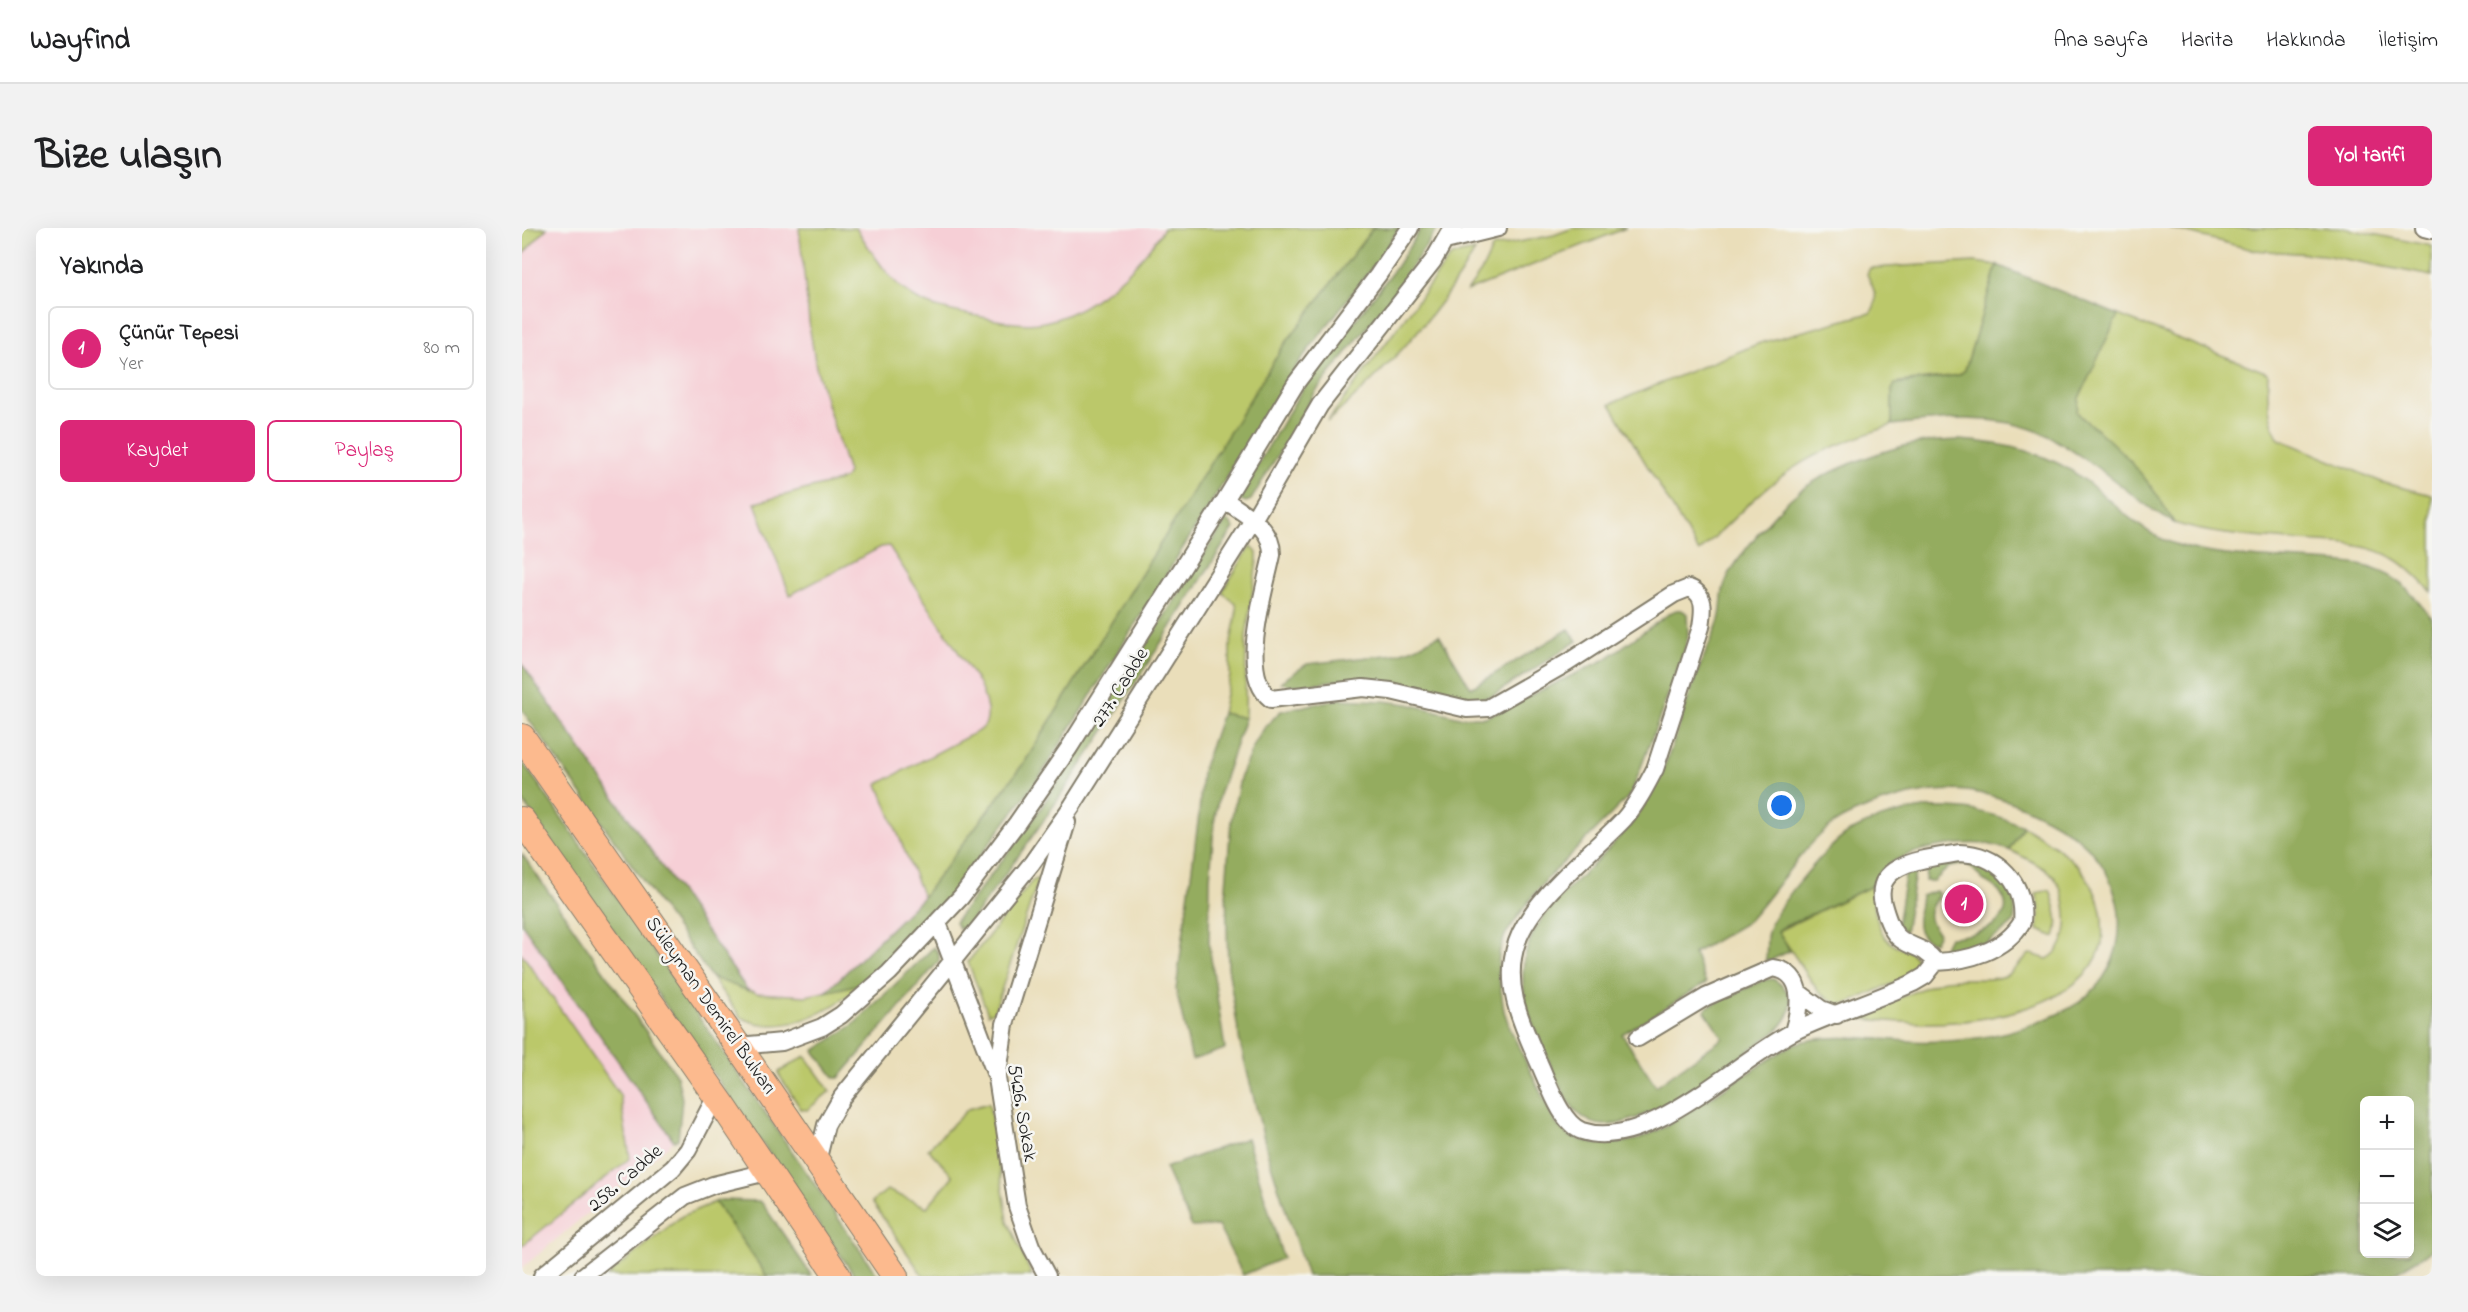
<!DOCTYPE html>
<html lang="tr">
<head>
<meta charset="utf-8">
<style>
  :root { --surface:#fff; --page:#f2f2f2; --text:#202124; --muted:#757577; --line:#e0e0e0; --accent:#db2777 }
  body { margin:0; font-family:"Indie Flower",sans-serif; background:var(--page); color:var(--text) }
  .controls { position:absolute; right:18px; bottom:18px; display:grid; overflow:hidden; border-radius:9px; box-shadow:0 6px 24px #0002 }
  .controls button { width:54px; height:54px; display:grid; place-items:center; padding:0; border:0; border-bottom:2px solid var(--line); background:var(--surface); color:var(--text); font:30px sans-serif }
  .you { position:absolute; left:1260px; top:578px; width:21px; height:21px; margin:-15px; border:4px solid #fff; border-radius:50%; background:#1a73e8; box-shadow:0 0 0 9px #1a73e833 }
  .badge { display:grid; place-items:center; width:39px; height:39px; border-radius:50%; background:var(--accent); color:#fff; font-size:20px; font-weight:700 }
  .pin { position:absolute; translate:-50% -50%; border:3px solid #fff; box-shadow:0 2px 6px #0006 }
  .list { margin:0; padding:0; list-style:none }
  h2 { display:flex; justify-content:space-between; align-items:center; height:78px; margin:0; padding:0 24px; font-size:26px }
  h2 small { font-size:20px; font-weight:400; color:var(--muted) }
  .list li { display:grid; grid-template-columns:39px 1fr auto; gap:18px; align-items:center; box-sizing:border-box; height:84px; margin:0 12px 12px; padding:0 12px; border:2px solid var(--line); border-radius:9px }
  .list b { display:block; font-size:22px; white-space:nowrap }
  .list p { margin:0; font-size:20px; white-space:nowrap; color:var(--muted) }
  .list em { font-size:20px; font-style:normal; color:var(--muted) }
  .actions { display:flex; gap:12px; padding:18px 24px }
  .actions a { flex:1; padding:14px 0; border:2px solid var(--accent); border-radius:9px; text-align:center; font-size:21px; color:var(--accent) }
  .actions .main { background:var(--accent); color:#fff }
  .icon { flex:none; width:33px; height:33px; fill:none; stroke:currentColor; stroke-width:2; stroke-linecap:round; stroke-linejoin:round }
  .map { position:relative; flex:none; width:1910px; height:1048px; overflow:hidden; border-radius:9px }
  header { display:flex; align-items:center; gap:36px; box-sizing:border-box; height:84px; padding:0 30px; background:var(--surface); border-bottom:2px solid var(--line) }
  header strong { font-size:28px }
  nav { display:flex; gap:33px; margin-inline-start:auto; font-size:21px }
  .intro { display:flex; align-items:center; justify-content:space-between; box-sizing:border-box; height:144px; padding:0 36px }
  h1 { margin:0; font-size:42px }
  .button { padding:15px 27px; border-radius:9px; background:var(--accent); color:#fff; font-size:21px; font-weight:700 }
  main { display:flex; gap:36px; padding:0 36px }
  aside { flex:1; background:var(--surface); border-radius:9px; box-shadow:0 6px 24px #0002 }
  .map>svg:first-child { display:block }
  .built { fill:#f6cfd6 }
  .green { fill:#bbc86a; stroke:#6c7243; stroke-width:1.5 }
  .forest { fill:#94ac5e; stroke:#58643d; stroke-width:1.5; fill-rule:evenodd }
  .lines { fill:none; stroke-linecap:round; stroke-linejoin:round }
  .minor-casing { stroke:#837d6b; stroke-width:20 }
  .highway-casing { stroke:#837d6b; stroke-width:28 }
  .minor { stroke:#fff; stroke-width:16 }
  .highway { stroke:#fcba8e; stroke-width:26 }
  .labels { text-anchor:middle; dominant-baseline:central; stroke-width:5; stroke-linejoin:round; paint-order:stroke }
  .street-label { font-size:20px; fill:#1c1c1c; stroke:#f6f6f2 }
</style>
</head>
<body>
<header>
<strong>Wayfind</strong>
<nav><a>Ana sayfa</a><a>Harita</a><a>Hakkında</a><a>İletişim</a></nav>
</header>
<div class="intro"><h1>Bize ulaşın</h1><a class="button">Yol tarifi</a></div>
<main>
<aside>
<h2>Yakında<small></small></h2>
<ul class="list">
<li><span class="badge">1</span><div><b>Çünür Tepesi</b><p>Yer</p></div><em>80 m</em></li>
</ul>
<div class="actions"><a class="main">Kaydet</a><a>Paylaş</a></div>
</aside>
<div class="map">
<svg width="1910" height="1048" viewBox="0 0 1910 1048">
  <rect width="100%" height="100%" fill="#f6f6f2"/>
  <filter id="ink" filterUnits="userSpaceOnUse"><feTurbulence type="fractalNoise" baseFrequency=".0167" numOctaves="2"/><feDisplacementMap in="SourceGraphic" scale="12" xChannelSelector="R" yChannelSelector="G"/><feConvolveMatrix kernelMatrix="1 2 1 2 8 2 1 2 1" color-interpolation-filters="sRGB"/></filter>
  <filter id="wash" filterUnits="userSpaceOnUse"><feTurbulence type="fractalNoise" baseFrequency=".008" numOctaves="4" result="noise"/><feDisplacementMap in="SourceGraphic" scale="24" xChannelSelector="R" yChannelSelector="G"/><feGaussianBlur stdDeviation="1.35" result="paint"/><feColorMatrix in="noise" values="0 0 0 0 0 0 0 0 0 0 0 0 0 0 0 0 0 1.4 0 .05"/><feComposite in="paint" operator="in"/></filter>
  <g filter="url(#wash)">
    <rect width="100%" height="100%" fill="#eadeba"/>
    <path class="built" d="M0 0H877L777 134 519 547 438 656 334 761 288 789 266 796 251 797 225 793 215 784 0 482Z
      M0 696 152 913 0 1040Z"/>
    <path class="green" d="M0 0H25L0 27Z
      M277 0H334C350 24 367 54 393 70 410 80 430 83 450 87 472 91 495 98 517 95 567 87 616 41 642 0H851L760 120 504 532 401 669 356 556 458 502C473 493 462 467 456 454L367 318 359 319 268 367 233 275 316 253 323 250 326 245 294 139 288 102Z
      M1051 0H1104L945 63 960 42 971 19 1032 7Z
      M1647 0H1821L1910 18V48L1802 27 1731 22Z
      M953 23C914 90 863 143 805 194L929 28Z
      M1453 34 1475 37 1443 142 1437 147 1378 154 1370 162V197C1336 209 1300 221 1270 241 1236 264 1207 296 1177 324L1088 176 1238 115 1348 85C1359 73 1351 59 1345 46L1348 40Z
      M1596 87 1746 145C1745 167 1746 193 1757 211L1862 255 1910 267V364C1898 352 1887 339 1873 331 1844 314 1811 315 1779 313 1736 309 1693 308 1652 295 1633 260 1607 234 1580 206 1572 198 1562 193 1555 184L1557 170Z
      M729 317 735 325V332L724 409 723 490 700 485 708 448V419L715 382 714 376 700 364Z
      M1501 598C1539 620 1575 644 1580 691 1580 700 1582 710 1579 719 1562 777 1462 795 1409 795 1387 795 1364 793 1341 791L1337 789V786L1419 753C1438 748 1469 755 1485 747 1493 742 1500 733 1506 727L1509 726 1525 731C1552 718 1547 669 1532 649 1524 639 1499 628 1487 622Z
      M517 650 472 784 466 786 446 734 510 653Z
      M1350 658C1351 674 1354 706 1370 716 1381 722 1391 722 1397 735L1395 742 1390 747 1324 776H1314L1296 763 1256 703Z
      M1528 662C1533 677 1539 694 1533 709L1516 702 1518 682 1514 665Z
      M0 726 98 867 108 930 0 1018Z
      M189 749 235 765 284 768 342 755C312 781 260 812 219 789Z
      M283 828 308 863 285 882 279 881 257 847V844Z
      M467 875 486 993 510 1048H401L350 974 365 962 405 979 431 948 406 921 446 881Z
      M193 974 245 1048H85L160 988Z"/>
    <path class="forest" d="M851 0H877L858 29 777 134 519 547 421 677 348 750 342 755 304 764 401 669 504 532 760 120Z
      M899 0H916L870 68 794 163 729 272 724 274 719 272V265L781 160 875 38Z
      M1475 37 1596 87 1557 170 1555 184 1559 189C1599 219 1628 251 1652 295 1622 279 1598 255 1570 236 1555 226 1540 215 1524 207 1477 184 1420 191 1370 197V162L1373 156 1437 147 1443 142Z
      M1437 212C1483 215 1527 224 1564 253 1589 272 1612 298 1640 311 1683 330 1733 329 1779 332 1812 334 1848 333 1876 353 1889 363 1899 378 1910 390V1022L1868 1048H785L746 927 718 815 706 739 704 659 709 593 719 546 733 515 743 499 759 483 817 471 861 473 886 476 938 489H964L1082 432 1148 385C1155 381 1159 380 1165 386L1166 408 1163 421 1109 566 1024 652 1006 674 983 707 977 726 976 742 982 783 989 803 1034 896 1047 908 1073 916 1098 915 1117 911 1143 899 1271 816C1309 805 1349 811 1388 813 1443 816 1497 806 1546 781 1605 750 1613 675 1571 625 1557 609 1536 596 1516 586 1460 558 1419 555 1359 575 1344 580 1327 586 1313 595 1282 616 1255 661 1229 690L1222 696 1172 725 1184 755 1100 806 1134 858 1201 810 1183 783 1185 779 1242 752 1251 751C1276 766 1273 786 1253 804 1214 831 1127 898 1082 897 1073 897 1064 892 1057 886 1041 872 1029 837 1020 817 1003 783 993 746 1009 710 1017 691 1032 676 1046 661 1077 630 1113 599 1133 559 1150 526 1159 489 1172 454 1179 433 1190 413 1197 392 1201 379 1198 365 1204 353 1210 338 1222 324 1232 311 1245 295 1258 279 1274 266 1301 244 1352 225 1386 217 1403 213 1420 213 1437 212ZM1842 872H1888V1026H1842Z
      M707 293 712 300C626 435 542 571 445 698L438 701 433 695 435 691 511 592 703 294Z
      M1047 401 1055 413 970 468 950 472C900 462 860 447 809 453 793 455 773 461 759 454L785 436 873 426 892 420 917 407 949 460Z
      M0 436 226 763 189 749 0 482Z
      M700 485 723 490 697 567 692 595 688 651 687 717 703 821 670 832 654 762 677 586 680 543Z
      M0 534 17 557 356 1048H333L0 572Z
      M1402 580C1444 579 1462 582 1501 598L1487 622C1480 620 1472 617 1464 616 1431 613 1361 622 1350 658L1259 700 1256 703 1268 723 1249 732H1244C1245 723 1244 712 1246 704 1253 678 1307 615 1331 602 1354 590 1377 584 1402 580Z
      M0 626 155 848 160 871 156 911 152 913 0 696Z
      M1441 630 1477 645 1494 673 1492 694C1469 715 1455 722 1424 727L1421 721 1427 709C1449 710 1502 694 1477 663 1473 658 1466 655 1461 652 1455 646 1452 640 1444 636L1427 639 1412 653H1403L1405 639Z
      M1394 639 1383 704 1375 698 1384 642Z
      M1414 663 1417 667C1406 681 1403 692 1417 705L1412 714C1388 709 1397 685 1399 668Z
      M412 719 417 726V733L317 850H313L292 823 331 797Z
      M725 910 761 1030 721 1047 696 998 670 999 643 940Z
      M198 972 237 973 240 975 290 1048H245L193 974Z"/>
  </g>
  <g filter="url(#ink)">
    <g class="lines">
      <g class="minor-casing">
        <path id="minor" d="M1902 0 1910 2
          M923 13 976 0
          M703 272C723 287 751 299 750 327 743 362 715 446 749 471L841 460 869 463 945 481 966 480 1045 435 1152 366 1167 360C1185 366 1181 385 1179 399L1133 541C1124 558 1115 576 1102 591 1070 625 1010 670 995 714 980 757 1000 796 1017 835 1026 854 1039 896 1060 903 1126 925 1217 830 1273 803 1311 785 1352 773 1391 755L1403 748 1414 734
          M1437 625C1476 626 1504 655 1500 694 1483 723 1445 733 1414 734 1399 716 1389 721 1376 709 1368 701 1364 687 1361 676 1350 633 1407 631 1437 625Z
          M416 695 475 850 495 978 509 1018 525 1048
          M1276 764 1299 781 1315 787
          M1116 810 1184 769 1251 740C1284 744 1278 781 1271 804
          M216 818 260 814 300 799 319 787 367 745 439 669 495 595 547 520 703 272 774 155 856 47 888 0
          M476 846 483 796 545 594
          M295 934 304 897 320 869 510 635 550 578 731 292 798 177 911 33 930 0
          M20 1048 151 940 166 922 194 868
          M61 1048 163 968 191 957 245 944"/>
      </g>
      <g class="highway-casing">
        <path id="highway" d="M0 509 216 818 373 1048
          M0 592 202 879 316 1048"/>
      </g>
      <use href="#minor" class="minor"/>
      <use href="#highway" class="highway"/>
    </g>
  </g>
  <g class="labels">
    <g class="street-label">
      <text transform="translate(599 460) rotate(-58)">277. Cadde</text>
      <text transform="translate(188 778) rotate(55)">Süleyman Demirel Bulvarı</text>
      <text transform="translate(499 885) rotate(80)">5426. Sokak</text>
      <text transform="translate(104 951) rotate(-41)">258. Cadde</text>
    </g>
  </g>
</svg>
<div class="controls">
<button>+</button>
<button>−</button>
<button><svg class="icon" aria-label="layers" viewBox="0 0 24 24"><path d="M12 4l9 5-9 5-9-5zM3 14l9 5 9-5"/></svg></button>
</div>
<div class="you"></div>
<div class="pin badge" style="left:1442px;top:676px">1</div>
</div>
</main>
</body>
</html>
